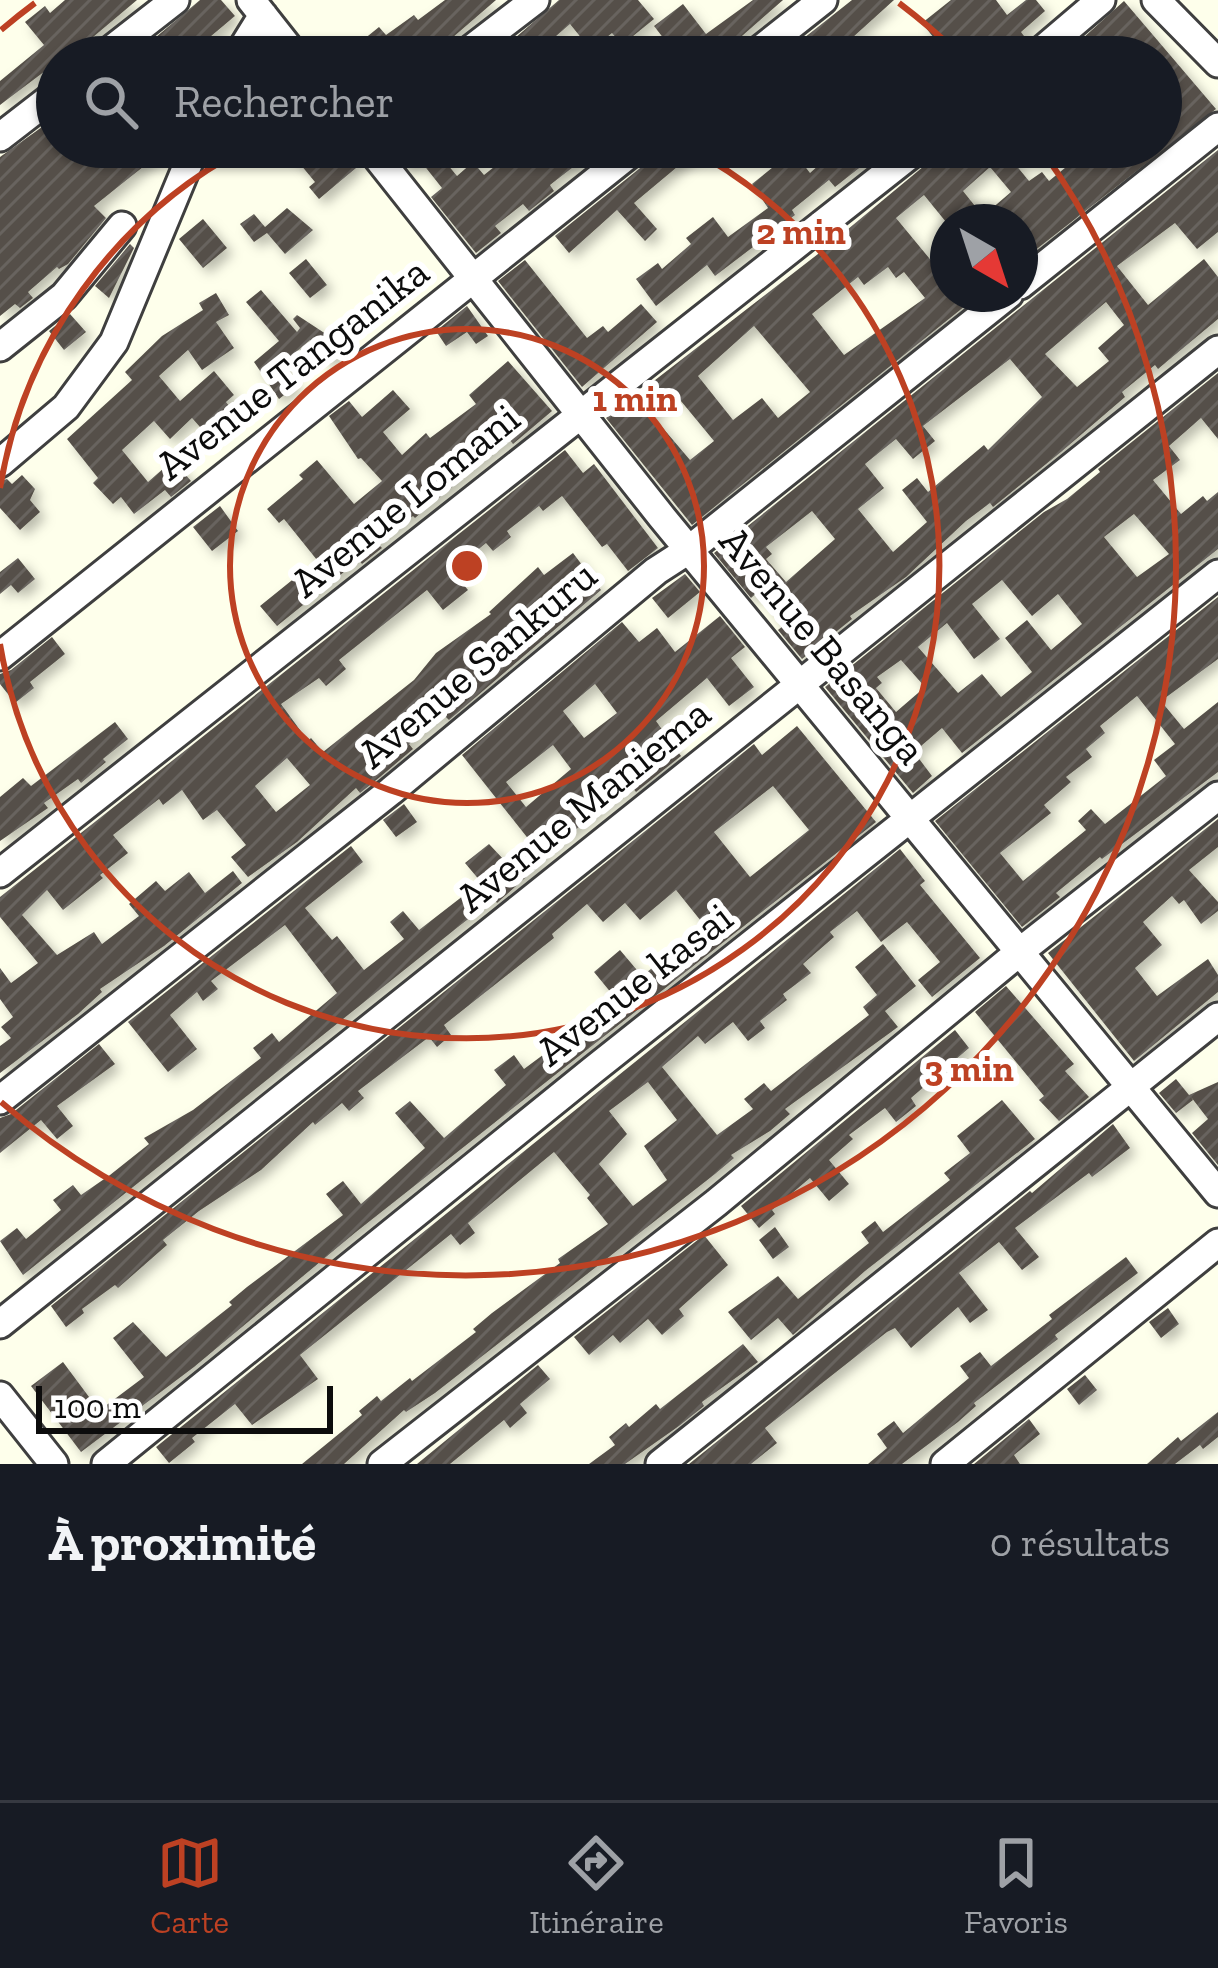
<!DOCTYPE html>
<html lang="fr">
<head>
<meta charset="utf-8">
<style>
  :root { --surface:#171b24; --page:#20242c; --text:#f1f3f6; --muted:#9ea1a6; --line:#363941; --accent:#bd4123 }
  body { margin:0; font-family:"Zilla Slab",serif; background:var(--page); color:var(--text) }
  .compass { position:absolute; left:930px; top:204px; width:108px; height:108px; border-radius:50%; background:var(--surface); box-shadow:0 3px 9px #0004; rotate:141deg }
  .scale { position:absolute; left:36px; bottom:30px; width:297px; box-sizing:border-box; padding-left:12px; border:6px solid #0c0c0c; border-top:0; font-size:33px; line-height:42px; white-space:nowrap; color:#0c0c0c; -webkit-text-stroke:9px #fff; paint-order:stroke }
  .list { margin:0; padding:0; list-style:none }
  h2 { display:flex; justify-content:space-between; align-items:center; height:156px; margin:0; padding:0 48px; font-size:51px }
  h2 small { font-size:39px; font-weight:400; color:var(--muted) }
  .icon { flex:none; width:66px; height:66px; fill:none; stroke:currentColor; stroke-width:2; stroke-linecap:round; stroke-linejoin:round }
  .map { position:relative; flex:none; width:1218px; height:1464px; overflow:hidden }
  .search { position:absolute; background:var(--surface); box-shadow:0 3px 9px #0004; left:36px; right:36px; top:36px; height:132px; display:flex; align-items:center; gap:30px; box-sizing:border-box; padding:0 42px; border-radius:66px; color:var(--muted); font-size:45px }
  .sheet { height:336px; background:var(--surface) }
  nav { display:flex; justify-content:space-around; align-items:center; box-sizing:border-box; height:168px; border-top:3px solid var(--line); background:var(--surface); font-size:33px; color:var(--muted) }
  nav a { display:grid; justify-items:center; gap:6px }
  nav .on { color:var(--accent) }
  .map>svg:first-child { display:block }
  .building { fill:url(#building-hatch); fill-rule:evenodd; filter:url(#shadow) }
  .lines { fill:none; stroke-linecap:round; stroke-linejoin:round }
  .minor-casing { stroke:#3f3f3f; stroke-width:33 }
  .minor { stroke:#fff; stroke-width:27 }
  .ring { fill:none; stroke:#bd4123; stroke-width:6 }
  .labels { text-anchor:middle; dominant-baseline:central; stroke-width:12; stroke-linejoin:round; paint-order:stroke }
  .street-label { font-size:42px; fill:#0c0c0c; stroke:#fff }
  .centre { fill:#bd4123; stroke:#fff; stroke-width:6 }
  .ring-label { font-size:36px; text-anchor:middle; font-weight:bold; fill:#bd4123; stroke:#fff; stroke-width:12; stroke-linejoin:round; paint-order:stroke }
</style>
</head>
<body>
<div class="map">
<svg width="1218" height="1464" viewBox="0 0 1218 1464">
  <defs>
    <pattern id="building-hatch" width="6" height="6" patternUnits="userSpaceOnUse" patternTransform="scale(3)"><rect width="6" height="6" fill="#555048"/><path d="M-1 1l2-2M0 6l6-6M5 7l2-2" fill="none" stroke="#68645e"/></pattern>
    <filter id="shadow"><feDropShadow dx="6" dy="6" stdDeviation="6" flood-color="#0004"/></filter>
  </defs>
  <rect width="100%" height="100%" fill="#feffeb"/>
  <path class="building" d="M65 0H137L80 48 84 57H57V62L0 105V81L44 45 25 22 45 6 50 13Z
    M200 0H221L235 16 186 57H149L143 48Z
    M445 0H496L430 57H342L379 27 386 35 414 15 418 20Z
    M559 0H638L654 19 622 45 612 33 591 50 570 24 532 57H493Z
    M753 0H783L718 57H678L654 26 683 4 706 34Z
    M852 0H894L831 57H780Z
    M951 0H996L1007 15 1026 0H1036L1045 11 1021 32 1027 40 1010 57H949L922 23Z
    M1124 1 1216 109 1020 262V222H946L924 195 896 218 948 281V294H980L692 525 606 418 818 254 947 147H1001L1029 181 1042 172 1049 181 1082 154 1077 147H1111L1125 161 1143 147H1161V57H1062ZM990 167 1011 192 983 216 963 191ZM888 267 896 278 904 272 925 298 844 355 812 314 858 277 864 285ZM754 326 810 392 778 418 762 398 733 420 698 376ZM676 395 714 441 690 460 651 414Z
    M49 122 57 132V147H168L94 206 106 218 68 264 59 269 57 267 28 292 33 298 20 308 15 304 0 316V157Z
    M286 147H338L356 168 319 199 309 187 315 182Z
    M392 147H433L457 176 473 162 484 175 519 147H599L550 185 554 191 529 211 523 204 495 226 501 233 476 253 431 197 442 188 419 159 408 168Z
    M659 147H701L634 203 657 229 645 241 617 210 569 253 555 236 649 161Z
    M839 147H886L835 187 829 180 792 210 795 215 715 276 707 265 656 306 636 279 658 263 662 269 691 244 686 238 713 217 728 237 768 208 752 184 793 151 810 173Z
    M1218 150V232L1197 249 1175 223 1117 266 1148 305 1204 259 1218 277V319L1158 369 1155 365 1122 392 1125 397 1061 452 993 507 990 503 966 521 906 577 850 616 852 619 802 659 778 630 783 626 758 592 751 598 714 553ZM1106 302 1124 325 1098 348 1109 361 1077 387 1045 354ZM1010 359 1042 397 988 450 984 445 928 492 917 478 902 490 927 522 893 552 858 509 884 488 865 464 896 439 913 459 935 441 923 426ZM812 511 835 539 786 582 766 559 772 554 766 547Z
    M287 208 313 230 285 254 267 233 254 242 240 224 254 214 265 227Z
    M203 219 227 248 203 268 179 239Z
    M130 244 134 248 109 298 95 286Z
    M306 259 327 285 310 298 289 273Z
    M525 260 587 338 603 326 608 332 641 304 657 322 582 387 498 281Z
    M261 290 297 332 300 328 293 319 297 315 329 336 342 353 328 363 310 340 281 365 297 385 279 399 254 362 279 341 246 302Z
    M216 293 229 315 216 322 234 348 202 370 188 350 159 376 180 401 214 371 234 395 226 402 230 407 223 413 228 419 208 436 192 418 170 439 154 421 122 450 148 482 173 460 191 481 171 497 165 490 134 514 121 497 113 504 93 483 98 478 67 439 132 380 125 372 162 336 203 310 199 303Z
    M467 306 488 336 476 344 467 332 446 346 436 331Z
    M70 314 86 332 64 350 49 331Z
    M508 361 552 411 513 444 509 439 415 518 413 516 378 544 382 548 362 564 359 560 277 626 260 606 317 560 284 519 279 523 267 509 303 479 299 475 317 460 354 504 382 481 361 458 358 459 329 416 349 401 362 417 393 390 410 409 383 432 402 455 426 433 430 438 476 404 469 395Z
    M1218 373V439L1201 418 1169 446 1180 460 1153 480 1181 514 1203 496 1207 501 1218 492V549L962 753 942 728 914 752 932 776 913 793 825 687 1044 512 1067 499 1100 472 1098 469ZM1134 514 1169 554 1137 577 1104 537ZM1002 580 1032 616 1058 594 1082 624 1051 650 1027 620 1005 638 1032 672 1001 697 982 674 958 693 918 647 947 623 974 659 1000 639 972 604ZM901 660 925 687 896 712 876 688 882 683 877 677Z
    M565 450 583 473 594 464 658 548 628 571 607 544 602 547 562 496 543 511 539 506 507 531 511 537 493 551 486 543 452 571 468 590 443 610 427 590 339 660 346 669 326 686 319 678 281 704 308 741 311 738 323 752 414 680 436 653 491 614 489 612 538 567 544 575 573 553 601 590 449 720 444 715 409 744 413 749 380 777 360 793 356 788 297 842 248 877 231 857 246 845 217 810 203 820 182 790 163 805 159 799 113 835 128 853 100 875 103 878 63 910 47 890 22 915 57 955 94 932 102 944 139 916 129 904 156 881 165 891 189 872 205 893 233 871 242 883 164 946 100 989 102 992 78 1014 0 1073V1046L11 1038 1 1027 13 1017 0 999V968L11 983 38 963 0 917V897ZM287 758 310 785 276 812 255 786Z
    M22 475 35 489 30 500 40 512 20 530 0 508V481L7 479 12 484Z
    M220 506 238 531 212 551 193 527Z
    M18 558 35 579 18 593 11 585 0 594V572Z
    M685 574 700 592 668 618 652 598Z
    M1218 597V659L1161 701 1184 729 1218 702V772L1102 859 1100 857 1056 893 1060 897 1022 927 935 821ZM1137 696 1175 744 1154 760 1166 776 1105 824 1091 809 1078 821 1086 830 1023 881 1000 853 1051 813 1044 805 1071 782 1066 777 1092 757 1086 749 1105 733 1100 726Z
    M720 616 745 647 731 658 754 687 729 706 707 678 656 721 681 756 636 792 632 787 604 807 539 859 542 863 497 903 494 899 458 927 23 1275 0 1241 17 1228 26 1239 61 1210 53 1200 73 1185 81 1195 110 1175 149 1144 144 1138 193 1110 261 1058 253 1048 272 1033 279 1042 337 993 285 925 211 981 218 989 203 1001 197 992 170 1015 197 1049 168 1072 128 1022 351 846 363 862 305 908 332 940 337 936 364 970 404 939 390 922 403 911 419 930 481 882 465 863 489 844 505 861 530 841 462 755 622 622 639 642 657 628 675 652ZM595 684 617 713 584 738 563 711ZM553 745 571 769 526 807 506 782Z
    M52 637 65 654 30 682 34 688 15 703 0 684V674L11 670Z
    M115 722 128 739 103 759 106 762 81 783 78 779 44 803 48 808 0 841V797L23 778 31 786Z
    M797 726 876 822 356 1232 194 1367 81 1452 31 1386 63 1362 95 1405 100 1402 104 1407 144 1377 113 1338 133 1322 166 1357 232 1305 229 1302 247 1287 343 1215 326 1194 343 1181 361 1204 425 1148 395 1113 410 1101 444 1138 506 1085 494 1070 514 1055 524 1069 617 1000 594 972 620 950 642 976 705 926 676 890 640 920 625 903 603 922 587 904 552 934 554 938 444 1025 451 1035 437 1047 429 1037 358 1091 364 1098 349 1111 342 1103 315 1125 313 1122 261 1170 199 1211 163 1240 167 1245 118 1288 115 1285 82 1309 84 1313 66 1327 51 1306 754 744 762 755ZM773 786 809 830 750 877 714 832Z
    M404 804 417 822 396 837 383 820Z
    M1218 819V847L1189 870 1218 902V911L1201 924 1184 900 1179 904 1172 896 1143 922 1162 945 1135 968 1157 996 1208 959 1218 975V992L1134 1061 1048 953Z
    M900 849 925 881 920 885 980 958 932 997 918 980 940 962 907 922 881 942 857 911 830 932 834 937 803 964 811 973 783 994 787 1000 760 1021 765 1028 748 1041 733 1022 705 1044 698 1036 662 1067 717 1135 753 1109 744 1099 764 1083 771 1091 869 1015 863 1007 877 995 855 967 883 944 916 986 885 1011 898 1027 785 1109 790 1114 770 1131 731 1155 734 1158 715 1174 435 1393 406 1412 404 1410 344 1464H302L362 1415 359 1411 377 1396 381 1401 410 1378 412 1381 476 1332 473 1329 492 1313 560 1263 558 1259 608 1224 587 1198 590 1195 554 1152 468 1223 475 1233 460 1245 451 1234 300 1355 318 1379 252 1425 235 1404 192 1438 195 1442 169 1463 156 1447ZM648 1082 677 1120 644 1146 667 1180 633 1206 599 1164 627 1134 609 1111Z
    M1006 986 1074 1064 1065 1071 1089 1097 1059 1121 1039 1100 1044 1096 975 1012Z
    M955 1030 969 1048 911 1098 916 1106 896 1122 885 1108 849 1135 853 1139 829 1160 849 1184 829 1201 810 1178 772 1210 775 1214 759 1228 741 1206Z
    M99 1044 115 1064 57 1106 73 1126 57 1139 41 1120 0 1153V1118L11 1114Z
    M1176 1079 1189 1095 1218 1082V1165L1192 1133 1208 1119 1191 1097 1193 1100 1176 1113 1159 1093Z
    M1002 1100 1035 1139 865 1271 793 1335 778 1318 751 1340 728 1312 778 1276 798 1299 869 1243 861 1232 875 1221 883 1232 950 1180 944 1173 970 1153 957 1136Z
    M1113 1124 1130 1148 1092 1177 1089 1173 1015 1228 1039 1257 1022 1270 999 1242 959 1273 988 1310 970 1323 958 1307 911 1348 895 1328 887 1332 765 1428 777 1443 751 1464H689L1030 1191 1032 1193Z
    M775 1227 789 1247 773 1259 759 1240Z
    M704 1235 728 1265 679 1309 684 1316 662 1335 648 1319 620 1343 613 1335 589 1355 574 1337Z
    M1126 1257 1138 1273 1055 1335 1058 1339 974 1403 976 1406 958 1422 902 1464H868L887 1448 877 1434 894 1421 903 1433 969 1378 960 1366 980 1352 991 1366 1052 1319 1049 1315Z
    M1168 1308 1179 1324 1161 1338 1149 1322Z
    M743 1344 758 1362 702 1402 704 1406 679 1426 625 1464H589L615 1445 609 1437 626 1423 629 1427 656 1404 660 1409Z
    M538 1365 550 1379 520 1404 527 1413 510 1428 504 1420 450 1464H417Z
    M1085 1375 1097 1390 1079 1405 1067 1389Z
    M1218 1412V1437L1203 1449 1200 1445 1175 1464H1147L1178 1437 1181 1441Z
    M1029 1419 1040 1434 1014 1455 1020 1464H974Z"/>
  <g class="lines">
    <g class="minor-casing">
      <path id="minor" d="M251 0 296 57
        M1156 0 1218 63
        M102 57 175 0
        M237 57 263 15
        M461 57 535 0
        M751 57 823 0
        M1034 57 1101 0
        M0 137 57 93
        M369 147 661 516 1218 1193
        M1020 285 1218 127
        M0 347 64 296 122 226
        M0 463 66 407 114 342 195 147
        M0 656 638 147
        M0 873 920 147
        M0 1100 391 791 656 571 690 549 1009 294
        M0 1324 1218 350
        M0 1396 54 1464
        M106 1464 593 1070 1218 574
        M382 1464 716 1203 1022 950 1218 796
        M660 1464 1218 1017
        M945 1464 1218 1243"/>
    </g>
    <use href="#minor" class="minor"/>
  </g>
  <g class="ring">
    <circle cx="467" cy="566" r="237"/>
    <path d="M0 488A473 473 0 0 1 245 148M689 148A473 473 0 1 1 0 644"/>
    <path d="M1 30A710 710 0 0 1 35 3M899 3A710 710 0 0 1 960 55M1041 149A710 710 0 0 1 1 1102"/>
  </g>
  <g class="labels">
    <g class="street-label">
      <text transform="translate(292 368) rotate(-38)">Avenue Tanganika</text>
      <text transform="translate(405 500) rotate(-39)">Avenue Lomani</text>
      <text transform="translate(823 645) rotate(50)">Avenue Basanga</text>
      <text transform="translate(477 664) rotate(-40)">Avenue Sankuru</text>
      <text transform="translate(583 805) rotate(-39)">Avenue Maniema</text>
      <text transform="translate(634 984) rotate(-38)">Avenue kasai</text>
    </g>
  </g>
  <circle cx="467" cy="566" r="18" class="centre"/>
  <g class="ring-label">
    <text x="801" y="244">2 min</text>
    <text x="635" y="411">1 min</text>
    <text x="969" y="1081">3 min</text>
  </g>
</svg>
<svg class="compass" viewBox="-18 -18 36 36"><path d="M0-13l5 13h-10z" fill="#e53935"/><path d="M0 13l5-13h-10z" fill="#9ea1a6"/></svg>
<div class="scale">100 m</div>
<div class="search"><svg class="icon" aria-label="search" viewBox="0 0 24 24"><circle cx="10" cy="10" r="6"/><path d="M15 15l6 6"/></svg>Rechercher</div>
</div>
<section class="sheet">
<h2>À proximité<small>0 résultats</small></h2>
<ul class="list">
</ul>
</section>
<nav>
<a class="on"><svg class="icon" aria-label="map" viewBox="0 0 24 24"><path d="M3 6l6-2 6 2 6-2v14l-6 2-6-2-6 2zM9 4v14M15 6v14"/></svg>Carte</a>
<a><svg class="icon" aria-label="directions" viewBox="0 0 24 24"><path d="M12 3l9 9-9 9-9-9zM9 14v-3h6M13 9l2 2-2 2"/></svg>Itinéraire</a>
<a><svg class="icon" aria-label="saved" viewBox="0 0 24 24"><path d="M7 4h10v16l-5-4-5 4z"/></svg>Favoris</a>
</nav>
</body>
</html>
